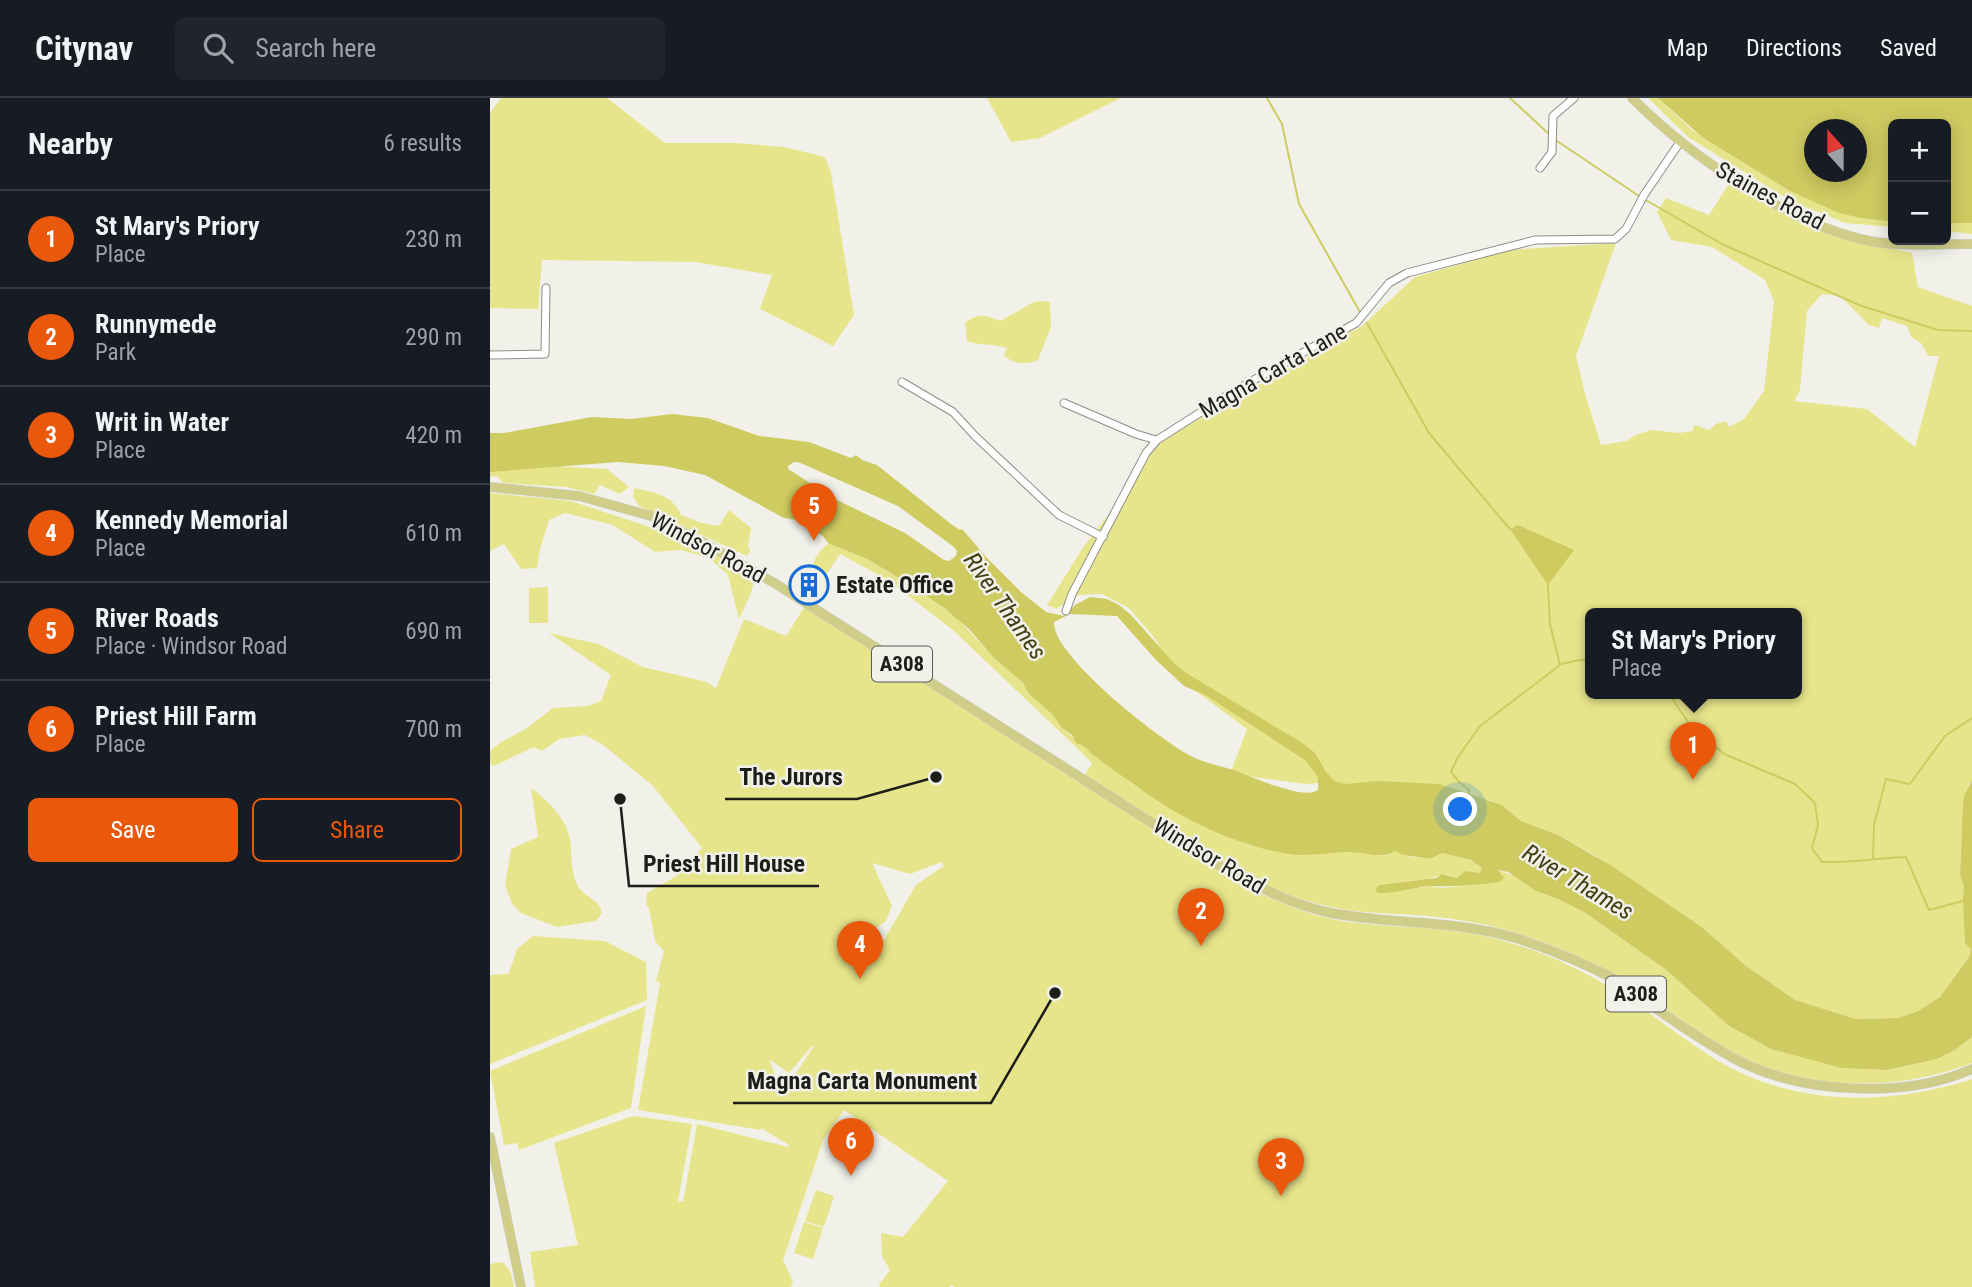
<!DOCTYPE html>
<html lang="en">
<head>
<meta charset="utf-8">
<style>
  :root { --surface:#171b24; --page:#20242c; --text:#f1f3f6; --muted:#9ea1a6; --line:#363941; --accent:#ea580c }
  body { margin:0; font-family:"Roboto Condensed",sans-serif; background:var(--page); color:var(--text) }
  .controls { position:absolute; right:21px; top:21px; display:grid; overflow:hidden; border-radius:10px; box-shadow:0 4px 18px #0003 }
  .controls button { width:63px; height:63px; display:grid; place-items:center; padding:0; border:0; border-bottom:2px solid var(--line); background:var(--surface); color:var(--text); font:35px sans-serif }
  .compass { position:absolute; left:1314px; top:21px; width:63px; height:63px; border-radius:50%; background:var(--surface); box-shadow:0 4px 18px #0003; rotate:339deg }
  .you { position:absolute; left:971px; top:712px; width:24px; height:24px; margin:-18px; border:5px solid #fff; border-radius:50%; background:#1a73e8; box-shadow:0 0 0 10px #1a73e833 }
  .badge { display:grid; place-items:center; width:46px; height:46px; border-radius:50%; background:var(--accent); color:#fff; font-size:23px; font-weight:700 }
  .pin { position:absolute; translate:-50% -58px; filter:drop-shadow(0 2px 4px #0008) }
  .pin::after { content:''; position:absolute; top:37px; width:24px; height:21px; background:inherit; clip-path:polygon(0 0,100% 0,50% 100%) }
  .popup { position:absolute; left:1095px; top:510px; width:217px; height:91px; box-sizing:border-box; display:grid; place-content:center; border-radius:10px; background:var(--surface); filter:drop-shadow(0 2px 5px #0005); font-size:23px; white-space:nowrap; color:var(--muted) }
  .popup b { font-size:26px; color:var(--text) }
  .popup::after { content:''; position:absolute; left:50%; top:100%; margin-left:-14px; border:14px solid transparent; border-top-color:var(--surface) }
  .list { margin:0; padding:0; list-style:none }
  h2 { display:flex; justify-content:space-between; align-items:center; height:91px; margin:0; padding:0 28px; font-size:30px }
  h2 small { font-size:23px; font-weight:400; color:var(--muted) }
  .list li { display:grid; grid-template-columns:46px 1fr auto; gap:21px; align-items:center; box-sizing:border-box; height:98px; padding:0 28px; border-top:2px solid var(--line) }
  .list b { display:block; font-size:26px; white-space:nowrap }
  .list p { margin:0; font-size:23px; white-space:nowrap; color:var(--muted) }
  .list em { font-size:23px; font-style:normal; color:var(--muted) }
  .actions { display:flex; gap:14px; padding:21px 28px }
  .actions a { flex:1; padding:16px 0; border:2px solid var(--accent); border-radius:10px; text-align:center; font-size:24px; color:var(--accent) }
  .actions .main { background:var(--accent); color:#fff }
  .icon { flex:none; width:38px; height:38px; fill:none; stroke:currentColor; stroke-width:2; stroke-linecap:round; stroke-linejoin:round }
  .map { position:relative; flex:none; width:1482px; height:1189px; overflow:hidden }
  header { display:flex; align-items:center; gap:42px; box-sizing:border-box; height:98px; padding:0 35px; background:var(--surface); border-bottom:2px solid var(--line) }
  header strong { font-size:33px }
  nav { display:flex; gap:38px; margin-inline-start:auto; font-size:24px }
  .search { width:490px; height:63px; background:var(--page); display:flex; align-items:center; gap:18px; box-sizing:border-box; padding:0 24px; border-radius:10px; color:var(--muted); font-size:26px }
  main { display:flex }
  aside { flex:1; background:var(--surface) }
  .map>svg:first-child { display:block }
  .green { fill:#e7e58b; fill-rule:evenodd }
  .water { fill:#cecb60; fill-rule:evenodd }
  .lines { fill:none; stroke-linecap:round; stroke-linejoin:round }
  .stream { stroke:#cecb60; stroke-width:2 }
  .minor-casing { stroke:#8d8d87; stroke-width:9 }
  .major-casing { stroke:#cdcdcd; stroke-width:10 }
  .minor { stroke:#fff; stroke-width:7 }
  .major { stroke:#d0cd89; stroke-width:9 }
  .labels { text-anchor:middle; dominant-baseline:central; stroke-width:5; stroke-linejoin:round; paint-order:stroke }
  .shield { fill:#f1f1ea; stroke:#5d5d58; stroke-width:2 }
  .shield-label { font-size:21px; font-weight:bold; fill:#1d1d1a }
  .street-label { font-size:23px; fill:#1d1d1a; stroke:#f1f1ea }
  .poi-label { font-size:23px; font-weight:bold; fill:#1d1d1a; stroke:#f1f1ea; text-anchor:start }
  .water-label { font-size:24px; font-style:italic; fill:#424013; stroke:#f1f1ea }
  .leader { fill:none; stroke:#1d1d1a; stroke-width:2.5 }
  .callout-dot { fill:#1d1d1a; stroke:#f1f1ea; stroke-width:2.5 }
  .callout-label { font-size:24px; text-anchor:middle; font-weight:bold; fill:#1d1d1a; stroke:#f1f1ea; stroke-width:5; stroke-linejoin:round; paint-order:stroke }
</style>
</head>
<body>
<header>
<strong>Citynav</strong>
<div class="search"><svg class="icon" aria-label="search" viewBox="0 0 24 24"><circle cx="10" cy="10" r="6"/><path d="M15 15l6 6"/></svg>Search here</div>
<nav><a>Map</a><a>Directions</a><a>Saved</a></nav>
</header>
<main>
<aside>
<h2>Nearby<small>6 results</small></h2>
<ul class="list">
<li><span class="badge">1</span><div><b>St Mary's Priory</b><p>Place</p></div><em>230 m</em></li>
<li><span class="badge">2</span><div><b>Runnymede</b><p>Park</p></div><em>290 m</em></li>
<li><span class="badge">3</span><div><b>Writ in Water</b><p>Place</p></div><em>420 m</em></li>
<li><span class="badge">4</span><div><b>Kennedy Memorial</b><p>Place</p></div><em>610 m</em></li>
<li><span class="badge">5</span><div><b>River Roads</b><p>Place · Windsor Road</p></div><em>690 m</em></li>
<li><span class="badge">6</span><div><b>Priest Hill Farm</b><p>Place</p></div><em>700 m</em></li>
</ul>
<div class="actions"><a class="main">Save</a><a>Share</a></div>
</aside>
<div class="map">
<svg width="1482" height="1189" viewBox="0 0 1482 1189">
  <rect width="100%" height="100%" fill="#f1f1ea"/>
  <path class="green" d="M11 0H117L175 45H245L294 49 335 59 341 75 364 217 343 248 270 211 282 177 205 164 52 162 48 211 0 210V15Z
    M497 0H631L550 40 521 44Z
    M1158 0H1168L1202 32 1298 92 1371 120 1403 124V129L1355 125 1301 103 1198 39Z
    M1238 87 1349 139 1422 155 1428 189 1482 208V682L1479 686 1471 747 1470 777 1474 789 1473 799 1481 855 1450 899 1426 914 1407 920 1366 921 1305 902 1255 867 1213 830 1106 758 1068 737 1031 723 1014 709 1000 702 996 703 950 686H856L845 683 816 686 740 676 757 631 691 582 663 538 639 510 612 496 588 497 566 511 557 507 594 448 629 403 667 345 872 228 925 179 1020 152 1126 145 1086 258 1095 296 1111 347 1136 343 1146 337 1161 332 1189 335 1202 333 1205 327 1219 332 1226 326 1236 323 1239 329 1253 322 1274 293 1284 203 1275 182 1222 149 1181 142 1167 114 1176 100 1219 117ZM1332 196 1350 198 1379 227 1389 230 1392 220 1417 228 1421 239 1431 245 1438 258H1449L1425 349 1377 311 1304 303 1310 292 1317 213ZM1100 516H1306V596H1100Z
    M1456 125H1482V136L1456 133Z
    M551 203 560 204 561 229 548 262C536 267 524 267 514 257L517 250C502 245 488 248 477 243L475 225C487 215 496 217 510 223L544 204Z
    M61 368 117 371 139 389 130 396 110 387 104 396 76 389 13 385 7 378 0 379V373Z
    M144 390C164 395 182 396 191 417L212 425 229 428 239 412 261 430 258 448 260 453 257 458 149 408 143 398Z
    M0 395 81 403 190 439 265 478 261 495 249 521 238 477 219 460 191 452 165 454 123 427 75 415 59 422 50 451 47 470 31 471 14 446 0 453Z
    M339 445 377 461 437 498 468 521 503 559 533 585 539 596 563 616 572 630 607 660 624 670 645 688 702 722 759 747 800 756 862 753 899 757 905 753 921 759 940 761 952 755 981 762 992 770 990 775 975 773 967 780 955 776 937 781 889 787 898 795 941 788 951 790 986 787 1012 778 1008 772 1024 778 1051 795 1068 801 1094 814 1175 871 1239 928 1281 951 1351 970 1397 972 1447 961 1465 952 1482 939V965C1401 996 1307 993 1231 949 1204 933 1179 912 1153 895 1120 872 1082 854 1044 841 1010 828 972 821 936 818 904 815 872 816 841 809 752 791 670 726 595 677L602 665 588 651 464 533 398 482 350 456 334 480 326 479 320 474C324 461 329 452 339 445Z
    M58 489V525H39V490Z
    M315 508 771 796C797 807 824 819 852 823 906 831 961 827 1014 843 1051 853 1088 870 1121 890 1160 913 1195 944 1235 967 1311 1009 1402 1007 1482 981V1189H465L461 1187 459 1189H390L389 1187 400 1172 392 1158 391 1135 413 1139 458 1083 354 1012 333 1042 293 1162 303 1184 301 1189H45L40 1154 88 1147 64 1045 143 1018 202 1026 188 1103 193 1104 207 1026 298 1049 299 1047 271 1030V1032L148 1012 170 885 166 883 174 853 165 843 159 810 156 807 157 795 192 775 195 768 212 750 163 688 112 646 95 637 69 641 52 653 44 649 4 668 0 665V653L11 644 34 632 63 610 98 608 111 603 121 577 59 535 108 546 153 569 217 584 226 590 254 521 296 538ZM451 764 454 768 426 787 394 842 382 833 396 823 402 808 382 765 420 776ZM323 947 324 948 292 996 279 961 299 975Z
    M41 690C60 704 79 723 81 748 81 760 82 781 90 791 98 801 109 801 112 815L106 823 67 829 31 815 22 806 15 787 21 751 48 739Z
    M43 838 115 843 156 864 157 902 0 966V877L19 876C20 867 25 862 26 852Z
    M156 908 141 1010 29 1052 27 1045 14 1047 0 973Z
    M326 1092 344 1098 334 1129 315 1123Z
    M314 1124 333 1130 323 1161 304 1155Z
    M13 1164 21 1175 24 1189H0V1166Z"/>
  <path class="water" d="M1168 0H1482V125H1456V26H1403V124L1371 120 1349 115 1298 92 1212 39ZM1324 32H1366V74H1324Z
    M182 316 218 320 269 338 319 344 361 360 366 357 372 362 387 367 461 426 470 432 472 431 497 460 531 494 556 514 574 518 585 507 600 499 617 501 629 507 640 516 684 565 693 573 814 646 825 655 836 674 845 683 856 686 887 683 950 686 1012 707 1031 723 1068 737 1122 768 1213 830 1255 867 1305 902 1366 921 1407 920 1426 914 1450 899 1480 857 1481 851 1475 845 1473 799 1474 789 1470 777 1473 707 1474 698 1482 682V939L1465 952 1447 961 1397 972 1351 970 1281 951 1239 928 1175 871 1094 814 1068 801 1046 793 1018 774 1008 772 1014 780 1009 784C987 787 965 789 943 788 928 788 907 796 889 795L885 793 889 787 946 780 952 776 967 780 975 773 990 775 992 770 981 762 952 755 940 761 914 757 905 753C893 762 872 753 858 754 839 754 818 759 799 756 743 747 687 719 642 685 631 677 619 669 607 660 599 655 596 647 586 645L582 637 572 630 562 616 539 596 533 585 503 559 479 531 454 510 417 485 377 461 338 445 333 438 307 422 294 420 215 377 174 368 128 364 0 374V335H14L102 319 141 321ZM304 364H308L408 408 464 449 467 453 466 458 459 463 454 462 415 435 347 402 298 371V368ZM580 516 627 518 666 562 694 588 717 598 815 662 828 679V692C816 699 798 691 786 688 772 684 759 678 746 673 732 668 718 666 705 660 673 645 562 558 564 524Z
    M1028 427 1084 452 1058 487 1020 431Z"/>
  <g class="lines">
    <path class="stream" d="M777 0 792 26 809 106 870 214
      M1020 0 1060 37
      M1064 41 1149 98
      M1154 101 1232 146 1369 207 1448 232 1482 233
      M877 225 939 335 1019 430
      M1071 566 1090 562H1100
      M1179 596 1200 627 1234 656 1305 686 1325 705 1328 727 1322 750 1332 764C1360 765 1388 760 1416 759L1439 812 1473 803
      M979 697V692L970 685 961 674 968 659 990 628 1070 567 1060 526 1058 487
      M1383 760 1384 727 1396 681 1420 686 1455 638 1482 620"/>
    <g class="minor-casing">
      <path id="minor" d="M1050 70 1062 54 1063 18 1084 0
        M0 257 55 256 56 190
        M412 284 463 314 485 338 569 417 613 439
        M574 305 646 336 666 342
        M576 513 582 496 656 355 667 342 744 293 866 225 899 185 917 175 1045 142 1125 141 1136 131 1154 97 1190 44"/>
    </g>
    <g class="major-casing">
      <path id="major" d="M1142 0C1200 58 1298 126 1380 143 1413 149 1448 146 1482 146
        M0 389 89 398 161 418 211 443 286 486 725 765C762 786 799 806 841 815 905 827 964 821 1029 841 1062 852 1096 866 1126 882 1140 890 1153 901 1165 910 1191 928 1217 946 1245 961 1311 996 1414 1001 1482 971
        M0 1039 31 1189"/>
    </g>
    <use href="#minor" class="minor"/>
    <use href="#major" class="major"/>
  </g>
  <defs>
    <g id="building-ring" transform="scale(2.0125)"><circle r="9.5" fill="#f1f1ea" stroke="#176cd6" stroke-width="1.5"/><path d="M-4-6H4V6H1V3H-1V6H-4ZM-2.5-4.3h1.7v1.8h-1.7ZM.8-4.3h1.7v1.8H.8ZM-2.5-1h1.7V.8h-1.7ZM.8-1h1.7V.8H.8Z" fill="#176cd6"/></g>
  </defs>
  <g fill-rule="evenodd">
    <use href="#building-ring" x="319" y="487"/>
  </g>
  <g class="labels">
    <g class="shield">
      <rect x="382" y="548.5" width="60" height="35" rx="5"/>
      <rect x="1116" y="878.5" width="60" height="35" rx="5"/>
    </g>
    <g class="shield-label">
      <text x="412" y="566">A308</text>
      <text x="1146" y="896">A308</text>
    </g>
    <g class="street-label">
      <text transform="translate(1280 98) rotate(28)">Staines Road</text>
      <text transform="translate(783 273) rotate(-30)">Magna Carta Lane</text>
      <text transform="translate(218 450) rotate(28)">Windsor Road</text>
      <text transform="translate(719 758) rotate(31)">Windsor Road</text>
    </g>
    <g class="poi-label">
      <text x="346" y="487">Estate Office</text>
    </g>
    <g class="water-label">
      <text transform="translate(515 508) rotate(55)">River Thames</text>
      <text transform="translate(1088 784) rotate(31)">River Thames</text>
    </g>
  </g>
  <path class="leader" d="M446 679L367 701H235M130 701L139 788H329M565 895L501 1005H243"/>
  <g class="callout-dot">
    <circle cx="446" cy="679" r="7"/>
    <circle cx="130" cy="701" r="7"/>
    <circle cx="565" cy="895" r="7"/>
  </g>
  <g class="callout-label">
    <text x="301" y="687">The Jurors</text>
    <text x="234" y="774">Priest Hill House</text>
    <text x="372" y="991">Magna Carta Monument</text>
  </g>
</svg>
<div class="controls">
<button>+</button>
<button>−</button>
</div>
<svg class="compass" viewBox="-18 -18 36 36"><path d="M0-13l5 13h-10z" fill="#e53935"/><path d="M0 13l5-13h-10z" fill="#9ea1a6"/></svg>
<div class="you"></div>
<div class="pin badge" style="left:1203px;top:682px">1</div>
<div class="popup"><b>St Mary's Priory</b>Place</div>
<div class="pin badge" style="left:711px;top:848px">2</div>
<div class="pin badge" style="left:791px;top:1098px">3</div>
<div class="pin badge" style="left:370px;top:881px">4</div>
<div class="pin badge" style="left:324px;top:443px">5</div>
<div class="pin badge" style="left:361px;top:1078px">6</div>
</div>
</main>
</body>
</html>
